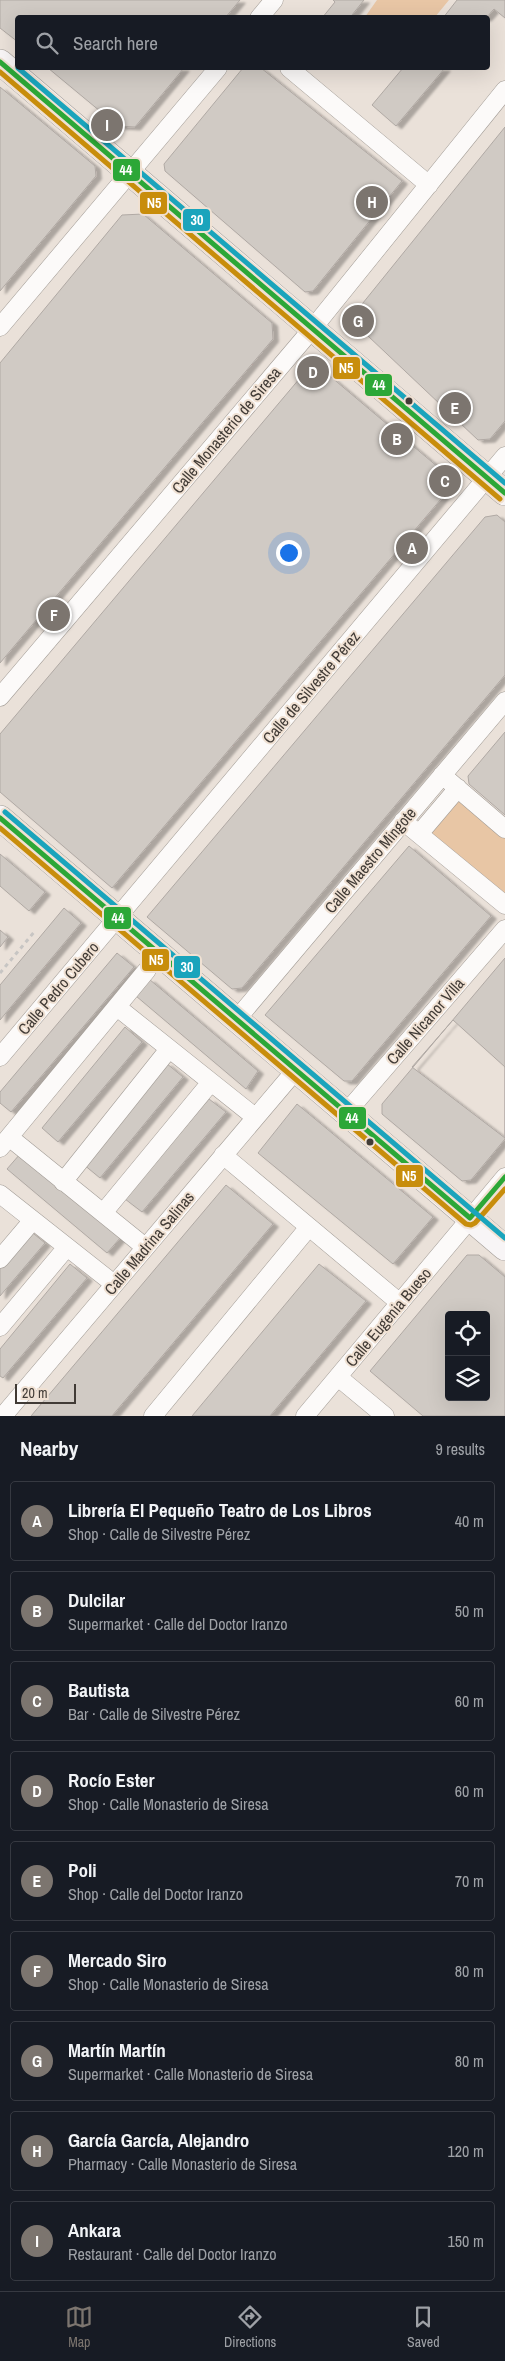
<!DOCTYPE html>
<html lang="en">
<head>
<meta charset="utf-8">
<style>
  :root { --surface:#171b24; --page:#20242c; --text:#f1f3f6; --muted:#9ea1a6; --line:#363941; --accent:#7c756f }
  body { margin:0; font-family:"Archivo Narrow",sans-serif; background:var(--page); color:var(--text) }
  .controls { position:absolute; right:15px; bottom:15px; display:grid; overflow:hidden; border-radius:5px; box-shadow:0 5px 20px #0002 }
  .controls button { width:45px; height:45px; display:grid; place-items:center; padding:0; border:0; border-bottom:1px solid var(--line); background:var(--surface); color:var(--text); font:25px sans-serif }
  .scale { position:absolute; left:15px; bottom:12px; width:61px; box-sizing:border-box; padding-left:5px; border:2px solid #413b36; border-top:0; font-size:14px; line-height:18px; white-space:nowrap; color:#413b36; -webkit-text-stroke:4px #f0e1d3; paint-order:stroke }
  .you { position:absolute; left:288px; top:552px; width:18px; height:18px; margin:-12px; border:4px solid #fff; border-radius:50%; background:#1a73e8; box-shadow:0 0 0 8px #1a73e833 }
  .badge { display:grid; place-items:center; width:32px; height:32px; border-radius:50%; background:var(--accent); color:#fff; font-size:16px; font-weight:700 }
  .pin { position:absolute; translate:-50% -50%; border:2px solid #fff; box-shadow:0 1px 5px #0006 }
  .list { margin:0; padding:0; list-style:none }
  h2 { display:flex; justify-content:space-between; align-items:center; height:65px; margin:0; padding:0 20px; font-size:21px }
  h2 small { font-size:16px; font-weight:400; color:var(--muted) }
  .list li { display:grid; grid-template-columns:32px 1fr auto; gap:15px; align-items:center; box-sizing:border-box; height:80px; margin:0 10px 10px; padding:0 10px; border:1px solid var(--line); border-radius:5px }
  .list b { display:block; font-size:19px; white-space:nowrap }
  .list p { margin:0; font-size:16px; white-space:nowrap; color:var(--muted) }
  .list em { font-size:16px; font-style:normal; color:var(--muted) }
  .icon { flex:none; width:28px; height:28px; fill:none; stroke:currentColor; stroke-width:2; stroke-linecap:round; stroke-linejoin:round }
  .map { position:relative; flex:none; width:505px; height:1416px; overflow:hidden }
  .search { position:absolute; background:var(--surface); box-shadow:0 5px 20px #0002; left:15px; right:15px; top:15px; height:55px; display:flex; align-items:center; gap:12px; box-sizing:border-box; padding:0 18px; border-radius:5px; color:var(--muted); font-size:19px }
  .sheet { height:875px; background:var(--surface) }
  nav { display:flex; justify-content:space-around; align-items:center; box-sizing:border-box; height:70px; border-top:1px solid var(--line); background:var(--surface); font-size:14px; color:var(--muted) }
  nav a { display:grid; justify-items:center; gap:2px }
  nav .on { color:var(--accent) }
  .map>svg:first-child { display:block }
  .green { fill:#e8c6a5 }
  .building { fill:#d0cac4; stroke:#b0a9a4; fill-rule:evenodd; filter:url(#shadow) }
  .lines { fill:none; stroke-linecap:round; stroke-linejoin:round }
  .street-casing { stroke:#a29c96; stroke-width:19 }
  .secondary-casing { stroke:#a29c96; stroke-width:26 }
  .path { stroke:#c7c5c3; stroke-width:3; stroke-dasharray:4 4; stroke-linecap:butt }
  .street { stroke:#fcfaf9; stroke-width:18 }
  .secondary { stroke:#f8f5f6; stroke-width:25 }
  .bus-1-casing { stroke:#f0e1d3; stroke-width:9 }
  .bus-2-casing { stroke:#f0e1d3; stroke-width:9 }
  .bus-3-casing { stroke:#f0e1d3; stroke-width:9 }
  .bus-1 { stroke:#2ca737; stroke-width:5 }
  .bus-2 { stroke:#c88d0b; stroke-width:5 }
  .bus-3 { stroke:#1aa4bc; stroke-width:5 }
  .bus-dot { fill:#413b36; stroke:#f0e1d3; stroke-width:2 }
  .labels { text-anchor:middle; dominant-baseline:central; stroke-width:4; stroke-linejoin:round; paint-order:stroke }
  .street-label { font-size:16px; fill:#413b36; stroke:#f0e1d3 }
  .line-badge { stroke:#f0e1d3; stroke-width:2 }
  .badge-label { font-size:14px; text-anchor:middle; font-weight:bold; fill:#fff }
</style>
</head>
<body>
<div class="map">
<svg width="505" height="1416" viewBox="0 0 505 1416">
  <defs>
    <filter id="shadow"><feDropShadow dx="5.5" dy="3" stdDeviation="1" flood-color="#0004"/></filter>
  </defs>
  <rect width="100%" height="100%" fill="#eae1d9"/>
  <path class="green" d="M377 0H449L435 17H365Z
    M456 796 505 837V895L427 831Z"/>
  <path class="building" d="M0 0H240L225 18H18V42L0 28Z
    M333 0H364L352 15 355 18H322L335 2Z
    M457 0H505V18L494 9 486 18H443Z
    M48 68H184L135 127 118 126Z
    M243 68H261L402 181 313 291 305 292 165 171 164 164Z
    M403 68H445L396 126 372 105Z
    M0 87 95 166 96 176 0 291Z
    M505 127V421L490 439 478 440 350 319Z
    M143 214 272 323 273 339 0 663V363L122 215Z
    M311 365 318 366 451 478 452 486 112 888 0 792V734Z
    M497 515 505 522V675L242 988 232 989 147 917 485 517Z
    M505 732V815L469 784 468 776Z
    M409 846 491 916 352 1081H344L265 1015Z
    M0 854 45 892 29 911 0 886Z
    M64 908 81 923 0 1020V985Z
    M0 930 8 937 0 947Z
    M117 953 134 967 11 1112 0 1103V1092Z
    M505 958V1139L471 1180 462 1181 382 1114V1104Z
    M149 979 258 1071 246 1089 136 996Z
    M453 1020 505 1067V1138L412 1067Z
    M125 1027 142 1042 58 1142 42 1128Z
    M166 1063 183 1077 100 1178 83 1164Z
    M209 1099 226 1112 142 1212 125 1199Z
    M297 1104 433 1217 393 1264 258 1153Z
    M20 1154 121 1237 107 1253 7 1169Z
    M226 1185 273 1224 112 1416H31Z
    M28 1229 45 1243 0 1296V1263Z
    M467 1255H479L505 1277V1416H423L370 1371ZM449 1315H486V1397H449Z
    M70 1264 87 1278 3 1378 0 1376V1349Z
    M319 1264 366 1301 270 1416H192Z"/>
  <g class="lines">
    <g class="street-casing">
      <path id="street" d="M259 18 274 0
        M289 68 429 185
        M0 327 218 68
        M0 697 313 328 505 90
        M442 775 505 829
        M403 821 505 905
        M419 834 458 788
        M117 1007 255 1117
        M236 1020 505 701
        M0 1057 505 456
        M346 1113 505 929
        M9 1137 145 1247
        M0 1148 147 970
        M223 1155 400 1303
        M63 1182 169 1049
        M0 1194 114 1284
        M103 1213 211 1082
        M0 1259 33 1220
        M0 1327 67 1247
        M338 1377 385 1416
        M3 1416 295 1071
        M153 1416 309 1227
        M305 1416 505 1177"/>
    </g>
    <g class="secondary-casing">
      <path id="secondary" d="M0 62 505 493
        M0 818 505 1248"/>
    </g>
    <path class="path" d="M0 973 35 931"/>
    <use href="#street" class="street"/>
    <use href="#secondary" class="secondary"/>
    <g class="bus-1-casing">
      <path id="bus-1" d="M0 62 505 493
        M0 818 470 1218
        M470 1218 505 1177"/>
    </g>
    <g class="bus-2-casing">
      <path id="bus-2" d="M0 72 500 499
        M0 828 466 1224 471 1225 475 1223 505 1189"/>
    </g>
    <g class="bus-3-casing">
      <path id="bus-3" d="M18 68 505 483
        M5 812 505 1238"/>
    </g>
    <use href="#bus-1" class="bus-1"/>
    <use href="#bus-2" class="bus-2"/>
    <use href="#bus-3" class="bus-3"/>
  </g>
  <g class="bus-dot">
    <circle cx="409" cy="401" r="4.5"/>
    <circle cx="370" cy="1142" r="4.5"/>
  </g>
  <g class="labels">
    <g class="street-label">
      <text transform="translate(226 430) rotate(-50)">Calle Monasterio de Siresa</text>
      <text transform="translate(311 687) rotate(-50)">Calle de Silvestre Pérez</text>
      <text transform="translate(370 860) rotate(-50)">Calle Maestro Mingote</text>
      <text transform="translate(58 988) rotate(-50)">Calle Pedro Cubero</text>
      <text transform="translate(425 1021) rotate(-49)">Calle Nicanor Villa</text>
      <text transform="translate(149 1243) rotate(-50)">Calle Madrina Salinas</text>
      <text transform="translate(388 1317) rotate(-50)">Calle Eugenia Bueso</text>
    </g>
  </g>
  <g class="line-badge">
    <rect x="112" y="158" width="29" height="24" rx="5" fill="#2ca737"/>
    <rect x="139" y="191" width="29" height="24" rx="5" fill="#c88d0b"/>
    <rect x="182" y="208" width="29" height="24" rx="5" fill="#1aa4bc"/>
    <rect x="332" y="356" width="29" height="24" rx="5" fill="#c88d0b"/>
    <rect x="364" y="373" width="29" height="24" rx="5" fill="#2ca737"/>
    <rect x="103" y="906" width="29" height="24" rx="5" fill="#2ca737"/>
    <rect x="141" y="948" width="29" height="24" rx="5" fill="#c88d0b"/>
    <rect x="173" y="955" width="28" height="24" rx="5" fill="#1aa4bc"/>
    <rect x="338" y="1106" width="29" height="24" rx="5" fill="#2ca737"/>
    <rect x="395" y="1164" width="29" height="24" rx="5" fill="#c88d0b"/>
  </g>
  <g class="badge-label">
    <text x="126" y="175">44</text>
    <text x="154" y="208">N5</text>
    <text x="197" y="225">30</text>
    <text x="346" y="373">N5</text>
    <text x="379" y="390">44</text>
    <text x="118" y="923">44</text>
    <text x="156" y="965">N5</text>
    <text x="187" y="972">30</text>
    <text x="352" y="1123">44</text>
    <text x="409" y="1181">N5</text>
  </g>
</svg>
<div class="controls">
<button><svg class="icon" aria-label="locate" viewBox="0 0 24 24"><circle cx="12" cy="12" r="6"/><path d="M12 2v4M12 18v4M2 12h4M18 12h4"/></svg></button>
<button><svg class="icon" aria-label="layers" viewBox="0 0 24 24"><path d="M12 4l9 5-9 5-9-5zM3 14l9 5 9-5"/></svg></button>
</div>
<div class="scale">20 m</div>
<div class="you"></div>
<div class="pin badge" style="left:412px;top:548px">A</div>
<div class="pin badge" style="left:397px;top:439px">B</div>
<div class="pin badge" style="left:445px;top:481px">C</div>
<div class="pin badge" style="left:313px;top:372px">D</div>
<div class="pin badge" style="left:455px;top:408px">E</div>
<div class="pin badge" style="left:54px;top:615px">F</div>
<div class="pin badge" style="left:358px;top:321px">G</div>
<div class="pin badge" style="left:372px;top:202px">H</div>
<div class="pin badge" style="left:107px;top:125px">I</div>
<div class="search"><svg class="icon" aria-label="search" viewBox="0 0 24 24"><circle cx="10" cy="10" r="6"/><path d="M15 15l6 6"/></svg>Search here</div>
</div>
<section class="sheet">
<h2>Nearby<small>9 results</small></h2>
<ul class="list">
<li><span class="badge">A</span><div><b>Librería El Pequeño Teatro de Los Libros</b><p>Shop · Calle de Silvestre Pérez</p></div><em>40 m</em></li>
<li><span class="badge">B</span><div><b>Dulcilar</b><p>Supermarket · Calle del Doctor Iranzo</p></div><em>50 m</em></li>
<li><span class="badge">C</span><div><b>Bautista</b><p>Bar · Calle de Silvestre Pérez</p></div><em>60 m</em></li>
<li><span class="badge">D</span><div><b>Rocío Ester</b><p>Shop · Calle Monasterio de Siresa</p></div><em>60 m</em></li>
<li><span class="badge">E</span><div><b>Poli</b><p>Shop · Calle del Doctor Iranzo</p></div><em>70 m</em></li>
<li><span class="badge">F</span><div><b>Mercado Siro</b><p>Shop · Calle Monasterio de Siresa</p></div><em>80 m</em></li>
<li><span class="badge">G</span><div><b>Martín Martín</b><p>Supermarket · Calle Monasterio de Siresa</p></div><em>80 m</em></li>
<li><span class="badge">H</span><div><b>García García, Alejandro</b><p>Pharmacy · Calle Monasterio de Siresa</p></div><em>120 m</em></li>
<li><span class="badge">I</span><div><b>Ankara</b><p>Restaurant · Calle del Doctor Iranzo</p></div><em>150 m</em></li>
</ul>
</section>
<nav>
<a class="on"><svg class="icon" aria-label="map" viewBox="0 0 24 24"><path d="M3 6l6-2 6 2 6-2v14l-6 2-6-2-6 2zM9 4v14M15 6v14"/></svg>Map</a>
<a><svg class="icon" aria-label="directions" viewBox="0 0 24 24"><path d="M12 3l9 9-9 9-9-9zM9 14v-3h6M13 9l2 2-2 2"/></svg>Directions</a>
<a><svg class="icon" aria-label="saved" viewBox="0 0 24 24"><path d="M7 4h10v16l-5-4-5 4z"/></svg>Saved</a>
</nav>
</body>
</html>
